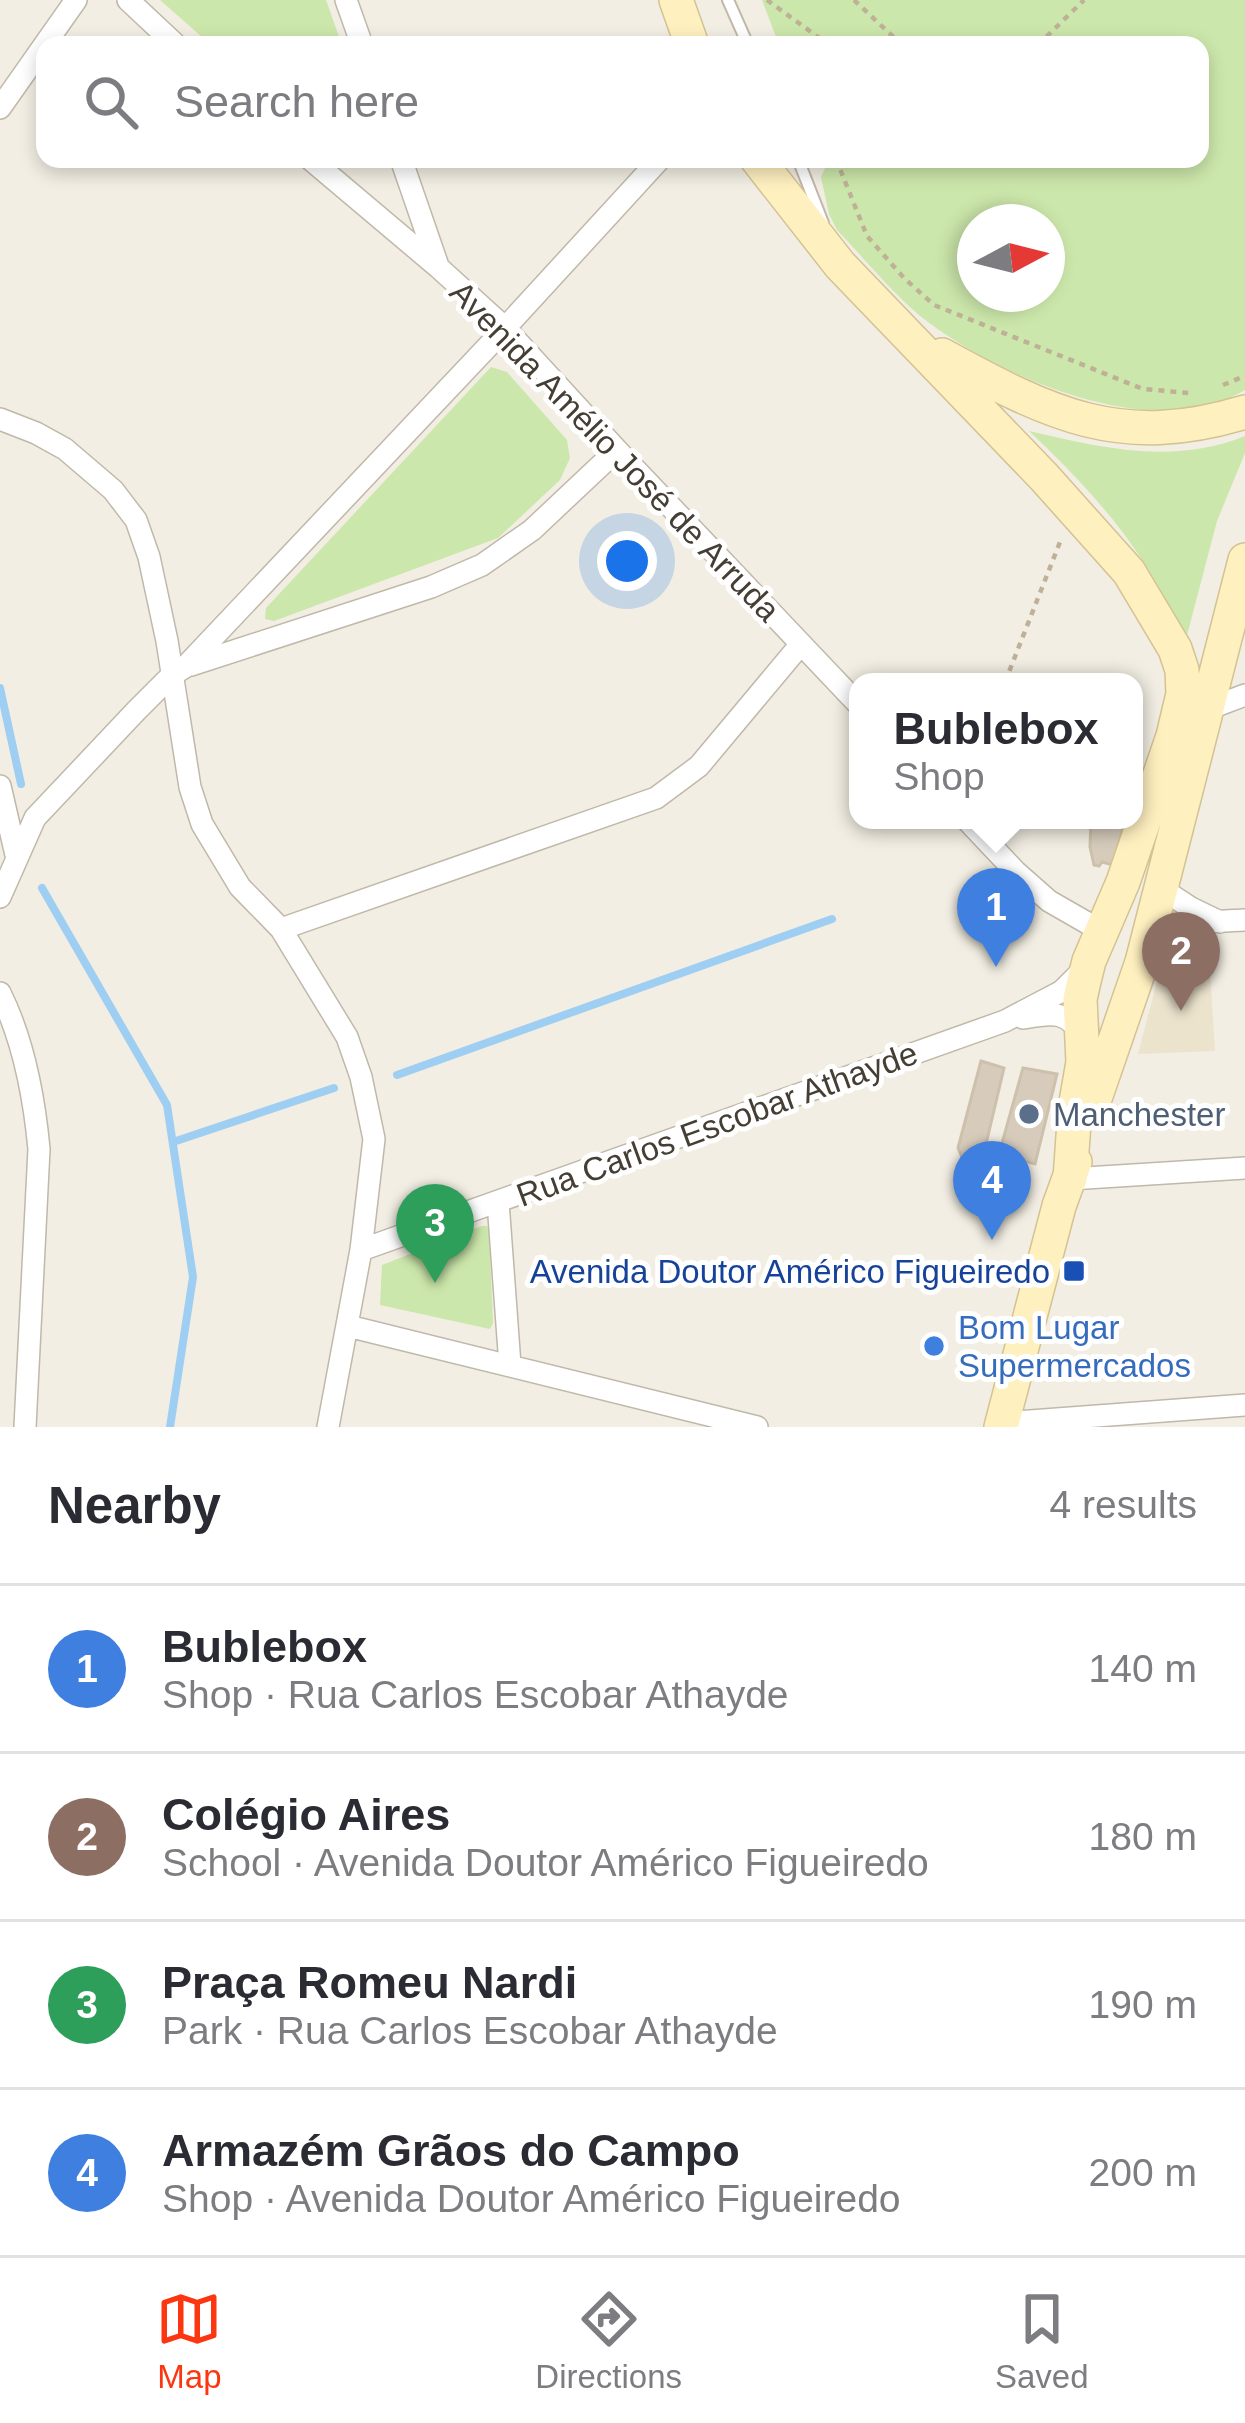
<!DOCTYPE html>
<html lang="en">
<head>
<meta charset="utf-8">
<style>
  :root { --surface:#fff; --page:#f2f2f3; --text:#2b2b33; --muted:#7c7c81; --line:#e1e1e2; --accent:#fc3610 }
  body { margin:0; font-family:Helvetica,sans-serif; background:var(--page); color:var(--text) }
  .compass { position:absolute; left:957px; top:204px; width:108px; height:108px; border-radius:50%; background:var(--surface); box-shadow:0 6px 18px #0003; rotate:83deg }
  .you { position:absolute; left:627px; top:561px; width:42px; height:42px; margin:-30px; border:9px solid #fff; border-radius:50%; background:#1a73e8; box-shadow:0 0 0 18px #1a73e833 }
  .badge { display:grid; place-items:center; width:78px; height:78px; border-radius:50%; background:var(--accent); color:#fff; font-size:39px; font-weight:700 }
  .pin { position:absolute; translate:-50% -99px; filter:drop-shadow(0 3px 6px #0008) }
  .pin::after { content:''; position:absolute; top:63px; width:42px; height:36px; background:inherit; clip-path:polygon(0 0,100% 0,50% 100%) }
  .popup { position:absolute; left:849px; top:673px; width:294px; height:156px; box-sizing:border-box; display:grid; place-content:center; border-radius:24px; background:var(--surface); filter:drop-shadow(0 3px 9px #0005); font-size:39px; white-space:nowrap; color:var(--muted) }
  .popup b { font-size:45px; color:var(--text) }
  .popup::after { content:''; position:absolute; left:50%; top:100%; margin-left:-24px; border:24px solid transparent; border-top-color:var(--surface) }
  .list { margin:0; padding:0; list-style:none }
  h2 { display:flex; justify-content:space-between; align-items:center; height:156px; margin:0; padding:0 48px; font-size:51px }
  h2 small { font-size:39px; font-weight:400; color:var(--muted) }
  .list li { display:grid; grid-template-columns:78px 1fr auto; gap:36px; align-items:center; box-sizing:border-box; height:168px; padding:0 48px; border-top:3px solid var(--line) }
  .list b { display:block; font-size:45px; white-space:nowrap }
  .list p { margin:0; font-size:39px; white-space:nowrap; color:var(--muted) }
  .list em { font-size:39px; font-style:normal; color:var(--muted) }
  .icon { flex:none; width:66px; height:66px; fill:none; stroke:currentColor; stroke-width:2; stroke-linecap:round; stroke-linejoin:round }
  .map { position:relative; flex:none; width:1245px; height:1427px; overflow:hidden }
  .search { position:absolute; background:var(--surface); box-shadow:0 6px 18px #0003; left:36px; right:36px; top:36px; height:132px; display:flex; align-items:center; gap:30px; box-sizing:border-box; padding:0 42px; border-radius:24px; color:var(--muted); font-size:45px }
  .sheet { height:828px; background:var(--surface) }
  nav { display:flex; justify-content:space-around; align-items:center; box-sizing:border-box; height:168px; border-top:3px solid var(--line); background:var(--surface); font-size:33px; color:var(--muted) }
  nav a { display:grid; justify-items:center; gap:6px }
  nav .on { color:var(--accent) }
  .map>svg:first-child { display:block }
  .education { fill:#ece3cd }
  .green { fill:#cce7ab; fill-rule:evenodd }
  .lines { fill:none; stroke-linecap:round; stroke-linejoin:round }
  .stream { stroke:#9ecef1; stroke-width:8 }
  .building { fill:#d7ccbc; stroke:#cec1ac; stroke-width:3 }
  .service-casing { stroke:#c0b8a9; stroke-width:14 }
  .minor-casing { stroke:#c0b8a9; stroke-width:24 }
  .secondary-casing { stroke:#d3c292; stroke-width:36 }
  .path { stroke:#bfb197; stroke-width:4.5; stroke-dasharray:6 6; stroke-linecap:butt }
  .service { stroke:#fff; stroke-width:10 }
  .minor { stroke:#fff; stroke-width:21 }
  .secondary { stroke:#fff0c0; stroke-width:33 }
  .service-dot { fill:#5c6f8a; stroke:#fff; stroke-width:4.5 }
  .transit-dot { fill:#1a4fb4; stroke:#fff; stroke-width:4.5 }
  .shop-dot { fill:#3f7fe0; stroke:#fff; stroke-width:4.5 }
  .labels { text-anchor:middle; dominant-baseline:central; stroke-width:10; stroke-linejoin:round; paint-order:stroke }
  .street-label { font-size:33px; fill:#443e34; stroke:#fff }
  .service-label { font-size:33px; fill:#4e5e75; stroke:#fff; text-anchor:start }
  .transit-label { font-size:33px; fill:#164399; stroke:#fff; text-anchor:end }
  .shop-label { font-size:33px; fill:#366cbe; stroke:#fff; text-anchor:start }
</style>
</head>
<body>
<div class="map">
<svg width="1245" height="1427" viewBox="0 0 1245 1427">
  <rect width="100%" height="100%" fill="#f2eee3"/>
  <path class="education" d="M1190 950 1209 955 1215 1051 1138 1054 1160 970 1169 960Z"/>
  <path class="green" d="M160 0H326L342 45H211Z
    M762 0H1245V390C1232 397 1216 405 1202 407 1116 425 996 373 928 322 898 300 863 257 837 230L829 214 821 177 829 159H1200V45H779ZM975 222H1047V294H975Z
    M491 367 507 372 567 440 570 458 560 480 498 538 274 621 265 619 266 608Z
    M1029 431C1101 448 1174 465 1245 436V453L1217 521 1185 643C1153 558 1094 492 1029 431Z
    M482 1226H487L489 1230 493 1323 490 1329 380 1305 382 1265Z"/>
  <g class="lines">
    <path class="stream" d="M0 688 21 784
      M42 888 167 1105 193 1277 170 1427
      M397 1075 832 919
      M173 1142 334 1088"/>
  </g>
  <path class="building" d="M1091 820H1125L1113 865 1102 862 1099 866 1094 865 1090 847Z
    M981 1061 1004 1068 981 1165 964 1162 958 1148Z
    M1023 1068 1057 1074 1035 1164 999 1154Z"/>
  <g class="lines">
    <g class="service-casing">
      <path id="service" d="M728 0 748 45
        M798 159 823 223"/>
    </g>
    <g class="minor-casing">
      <path id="minor" d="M128 0 176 45
        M346 0 362 45
        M0 108 76 0
        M310 159 438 267 505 328 617 450 858 704
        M401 159 438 266
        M0 419 36 433 65 449 113 490 136 520 149 557 167 641 190 787 202 824 240 887 281 929 347 1037 361 1077 374 1139 361 1250 328 1427
        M191 665 431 587 482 565 532 530 617 450
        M1205 717 1216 706 1245 695
        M0 786 16 855
        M967 820 1015 871 1049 901 1103 932
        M1162 889 1191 908 1220 922
        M0 897 35 818 136 711 172 675 185 667 495 339 660 159
        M281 929 656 798 699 766 801 644
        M1148 952C1170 920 1209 922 1245 920
        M0 993C24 1041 34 1096 39 1149L25 1427
        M1023 1018C1051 1013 1068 1009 1083 1038
        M1070 1179 1245 1168
        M498 1202 510 1365
        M361 1250 1005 1021 1062 991 1084 969
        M348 1326 757 1427
        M1002 1423 1245 1405"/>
    </g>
    <g class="secondary-casing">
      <path id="secondary" d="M676 0 692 45
        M757 159 840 265 1044 477 1129 572 1175 649 1182 670 1183 694 1173 736 1123 882 1089 961 1084 981 1080 999 1083 1062 1075 1108 1070 1179
        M942 355C1050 414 1120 450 1245 412
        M1092 1107 1142 962 1245 560
        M1001 1427 1059 1206 1075 1162"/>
    </g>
    <path class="path" d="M767 0 829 45
      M854 0 902 45
      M1038 45 1084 0
      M836 159 867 236 904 278 934 305 1143 389 1189 393
      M1223 385 1245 376
      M1005 682 1060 542"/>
    <use href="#service" class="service"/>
    <use href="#minor" class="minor"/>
    <use href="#secondary" class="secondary"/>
  </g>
  <circle class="service-dot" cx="1029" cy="1114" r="12"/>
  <rect class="transit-dot" x="1062" y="1259" width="24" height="24" rx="6"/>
  <circle class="shop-dot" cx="934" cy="1346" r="12"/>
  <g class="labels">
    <g class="street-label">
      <text transform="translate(615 451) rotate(46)">Avenida Amélio José de Arruda</text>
      <text transform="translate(717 1124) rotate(-20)">Rua Carlos Escobar Athayde</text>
    </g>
    <g class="service-label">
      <text x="1053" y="1114">Manchester</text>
    </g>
    <g class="transit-label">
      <text x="1050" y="1271">Avenida Doutor Américo Figueiredo</text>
    </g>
    <g class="shop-label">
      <text x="958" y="1327">Bom Lugar<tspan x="958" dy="38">Supermercados</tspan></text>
    </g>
  </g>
</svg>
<svg class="compass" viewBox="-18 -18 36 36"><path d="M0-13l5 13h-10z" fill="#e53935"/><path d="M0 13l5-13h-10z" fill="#7c7c81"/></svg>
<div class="you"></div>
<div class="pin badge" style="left:996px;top:967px;background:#3f7fe0">1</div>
<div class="popup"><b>Bublebox</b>Shop</div>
<div class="pin badge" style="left:1181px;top:1011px;background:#8d6e63">2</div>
<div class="pin badge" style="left:435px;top:1283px;background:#2e9e5b">3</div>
<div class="pin badge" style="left:992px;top:1240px;background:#3f7fe0">4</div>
<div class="search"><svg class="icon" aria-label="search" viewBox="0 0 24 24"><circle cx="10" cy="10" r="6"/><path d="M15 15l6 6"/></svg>Search here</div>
</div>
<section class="sheet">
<h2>Nearby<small>4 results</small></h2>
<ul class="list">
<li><span class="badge" style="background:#3f7fe0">1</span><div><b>Bublebox</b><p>Shop · Rua Carlos Escobar Athayde</p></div><em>140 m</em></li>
<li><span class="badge" style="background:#8d6e63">2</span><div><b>Colégio Aires</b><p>School · Avenida Doutor Américo Figueiredo</p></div><em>180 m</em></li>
<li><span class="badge" style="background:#2e9e5b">3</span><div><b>Praça Romeu Nardi</b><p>Park · Rua Carlos Escobar Athayde</p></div><em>190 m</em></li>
<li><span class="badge" style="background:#3f7fe0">4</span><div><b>Armazém Grãos do Campo</b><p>Shop · Avenida Doutor Américo Figueiredo</p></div><em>200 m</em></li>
</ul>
</section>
<nav>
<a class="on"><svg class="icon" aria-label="map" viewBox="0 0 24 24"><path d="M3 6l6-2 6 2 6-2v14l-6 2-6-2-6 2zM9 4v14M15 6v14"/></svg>Map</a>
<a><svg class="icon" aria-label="directions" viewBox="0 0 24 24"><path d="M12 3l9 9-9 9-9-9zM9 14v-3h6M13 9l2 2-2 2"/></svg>Directions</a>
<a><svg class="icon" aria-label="saved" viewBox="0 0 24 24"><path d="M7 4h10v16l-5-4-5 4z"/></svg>Saved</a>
</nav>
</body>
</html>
